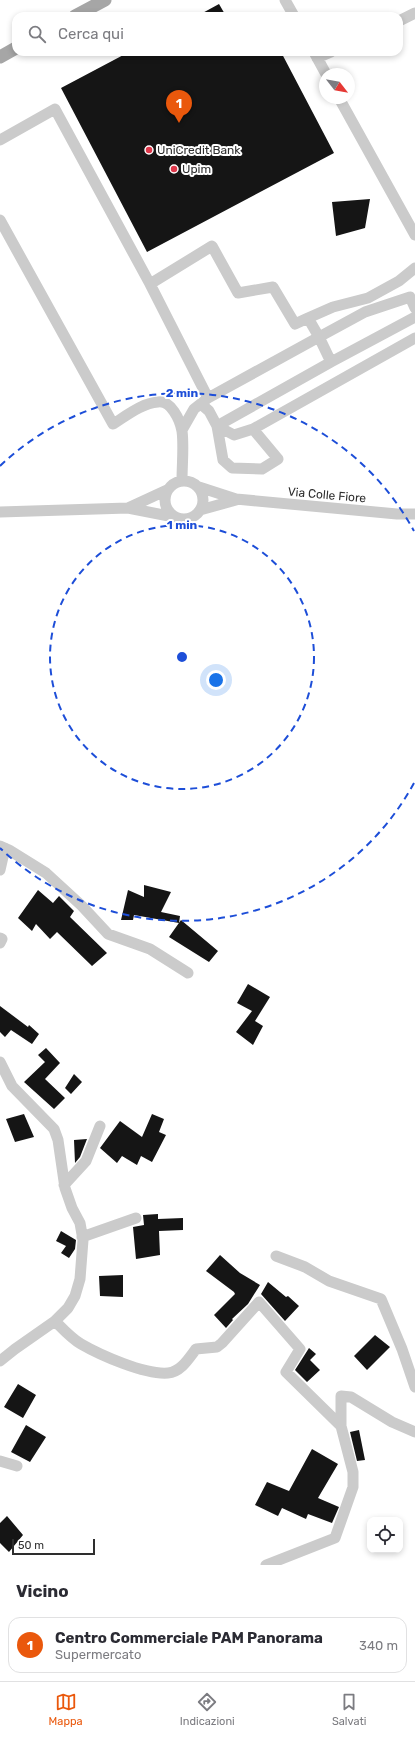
<!DOCTYPE html>
<html lang="it">
<head>
<meta charset="utf-8">
<style>
  :root { --surface:#fff; --page:#f2f2f3; --text:#2b2b33; --muted:#7c7c81; --line:#e1e1e2; --accent:#ea580c }
  body { margin:0; font-family:Rubik,sans-serif; background:var(--page); color:var(--text) }
  .controls { position:absolute; right:12px; bottom:12px; display:grid; overflow:hidden; border-radius:8px; box-shadow:0 2px 6px #0003 }
  .controls button { width:36px; height:36px; display:grid; place-items:center; padding:0; border:0; border-bottom:1px solid var(--line); background:var(--surface); color:var(--text); font:20px sans-serif }
  .compass { position:absolute; left:319px; top:68px; width:36px; height:36px; border-radius:50%; background:var(--surface); box-shadow:0 2px 6px #0003; rotate:121deg }
  .scale { position:absolute; left:12px; bottom:10px; width:83px; box-sizing:border-box; padding-left:4px; border:2px solid #2e2e2e; border-top:0; font-size:11px; line-height:14px; white-space:nowrap; color:#2e2e2e; -webkit-text-stroke:3px #fff; paint-order:stroke }
  .you { position:absolute; left:216px; top:680px; width:14px; height:14px; margin:-10px; border:3px solid #fff; border-radius:50%; background:#1a73e8; box-shadow:0 0 0 6px #1a73e833 }
  .badge { display:grid; place-items:center; width:26px; height:26px; border-radius:50%; background:var(--accent); color:#fff; font-size:13px; font-weight:700 }
  .pin { position:absolute; translate:-50% -33px; filter:drop-shadow(0 1px 2px #0008) }
  .pin::after { content:''; position:absolute; top:21px; width:14px; height:12px; background:inherit; clip-path:polygon(0 0,100% 0,50% 100%) }
  .list { margin:0; padding:0; list-style:none }
  h2 { display:flex; justify-content:space-between; align-items:center; height:52px; margin:0; padding:0 16px; font-size:17px }
  h2 small { font-size:13px; font-weight:400; color:var(--muted) }
  .list li { display:grid; grid-template-columns:26px 1fr auto; gap:12px; align-items:center; box-sizing:border-box; height:56px; margin:0 8px 8px; padding:0 8px; border:1px solid var(--line); border-radius:12px }
  .list b { display:block; font-size:15px; white-space:nowrap }
  .list p { margin:0; font-size:13px; white-space:nowrap; color:var(--muted) }
  .list em { font-size:13px; font-style:normal; color:var(--muted) }
  .icon { flex:none; width:22px; height:22px; fill:none; stroke:currentColor; stroke-width:2; stroke-linecap:round; stroke-linejoin:round }
  .map { position:relative; flex:none; width:415px; height:1565px; overflow:hidden }
  .search { position:absolute; background:var(--surface); box-shadow:0 2px 6px #0003; left:12px; right:12px; top:12px; height:44px; display:flex; align-items:center; gap:10px; box-sizing:border-box; padding:0 14px; border-radius:12px; color:var(--muted); font-size:15px }
  .sheet { height:116px; background:var(--surface) }
  nav { display:flex; justify-content:space-around; align-items:center; box-sizing:border-box; height:56px; border-top:1px solid var(--line); background:var(--surface); font-size:11px; color:var(--muted) }
  nav a { display:grid; justify-items:center; gap:2px }
  nav .on { color:var(--accent) }
  .map>svg:first-child { display:block }
  .building { fill:#151515 }
  .lines { fill:none; stroke-linecap:round; stroke-linejoin:round }
  .minor { stroke:#cbcbcb; stroke-width:11 }
  .major { stroke:#a6a6a6; stroke-width:13 }
  .ring { fill:none; stroke:#1d4ed8; stroke-width:2; stroke-dasharray:7 5 }
  .poi-dot { fill:#de374a; stroke:#fff; stroke-width:1.5 }
  .labels { text-anchor:middle; dominant-baseline:central; stroke-width:4; stroke-linejoin:round; paint-order:stroke }
  .poi-label { font-size:12px; fill:#2e2e2e; stroke:#fff; text-anchor:start }
  .street-label { font-size:12px; fill:#2e2e2e; stroke:#fff }
  .centre { fill:#1d4ed8; stroke:#fff; stroke-width:2 }
  .ring-label { font-size:12px; text-anchor:middle; font-weight:bold; fill:#1d4ed8; stroke:#fff; stroke-width:4; stroke-linejoin:round; paint-order:stroke }
</style>
</head>
<body>
<div class="map">
<svg width="415" height="1565" viewBox="0 0 415 1565">
  <rect width="100%" height="100%" fill="#fff"/>
  <path class="building" d="M219 4 226 16H197Z
    M129 52H281L334 153 147 252 61 88Z
    M370 199 365 228 336 236 332 202Z
    M144 885 171 892 161 912 180 916 179 923 134 915 133 920H121L128 890 144 897Z
    M38 890 53 903 59 896 74 911 70 917 107 953 92 966 57 932 50 939 36 924 32 931 18 918Z
    M181 920 218 951 209 962 169 937Z
    M248 984 270 997 255 1021 263 1026 253 1045 236 1032 252 1011 237 1003Z
    M0 1006 28 1027 29 1025 39 1034 32 1044 11 1030 5 1037 0 1032Z
    M46 1048 60 1063 45 1079 65 1098 54 1109 24 1082 45 1062 38 1055Z
    M74 1074 82 1082 71 1094 65 1088Z
    M24 1114 34 1137 15 1142 6 1119Z
    M152 1114 164 1119 159 1132 166 1135 152 1162 141 1156 137 1165 122 1156 117 1163 100 1148 120 1121 142 1137Z
    M87 1139 80 1157 75 1163 74 1140Z
    M158 1214V1219L183 1218V1230L159 1231 160 1255 136 1259 133 1227 144 1225 143 1215Z
    M61 1231 76 1240 75 1249 69 1258 61 1253 66 1246 56 1241Z
    M220 1255 240 1273 260 1285 248 1304 232 1319 233 1320 226 1328 214 1315 235 1294 234 1292 206 1271Z
    M123 1275V1297L100 1296 99 1276Z
    M268 1282 286 1297 288 1296 299 1306 285 1321 261 1294Z
    M375 1335 390 1347 367 1370 354 1356Z
    M309 1348 316 1354 310 1360 320 1370 307 1382 295 1370Z
    M18 1384 36 1395 23 1418 4 1407Z
    M26 1425 46 1437 30 1462 11 1452Z
    M359 1430 365 1460 357 1461 350 1432Z
    M312 1449 338 1464 318 1498 339 1507 332 1523 308 1514 306 1519 282 1508 278 1516 255 1505 267 1482 289 1491Z
    M7 1516 23 1535 9 1552 0 1543V1523Z"/>
  <g class="lines">
    <path class="minor" d="M285 0 294 16
      M399 21 415 13
      M314 52 326 74
      M317 58 331 52
      M339 98 415 235
      M0 140 55 109 150 284 208 398
      M0 220 113 424C126 416 142 403 158 402 171 400 180 420 182 431 184 446 182 464 182 481
      M150 284 212 246 238 293 273 287 295 324 308 318 319 337 208 398 194 409 182 430
      M415 308 410 297 365 312 319 337 331 362 415 317
      M308 318 333 307 368 298 399 281 415 268
      M201 404 209 411 217 426 223 460 232 468 262 469 278 459 253 429
      M217 426 234 435 253 429 415 338
      M217 426 331 362
      M165 500a19 19 0 1 1 38 0a19 19 0 1 1-38 0Z
      M199 487 236 499 397 514H415
      M128 508 167 490
      M200 510 236 500
      M0 512 128 508 174 517
      M0 846 9 850 46 873 82 906 108 934 150 949 188 973
      M0 870 5 848
      M0 938 2 939 0 943
      M0 1062 12 1086 54 1129 58 1140 65 1188 72 1208 80 1223 83 1240 80 1279 75 1296 68 1308 55 1321 15 1349 0 1361
      M64 1185 86 1161 100 1126
      M82 1237 136 1218
      M276 1256 305 1267 329 1281 381 1299 402 1349 415 1387
      M55 1321C63 1329 71 1338 81 1344 100 1355 145 1375 168 1373 181 1372 189 1358 196 1349L217 1347 222 1343 259 1302 300 1349 286 1372 341 1426
      M0 1461 17 1466
      M266 1565 335 1538 353 1487V1472L341 1426V1396L351 1397 392 1422 415 1432"/>
    <path class="major" d="M75 16 105 0
      M0 57 16 48"/>
  </g>
  <g class="ring">
    <circle cx="182" cy="657" r="132"/>
    <path d="M414 783A264 264 0 0 1 0 848M0 466A264 264 0 0 1 414 531"/>
  </g>
  <g class="poi-dot">
    <circle cx="149" cy="150" r="4"/>
    <circle cx="174" cy="169" r="4"/>
  </g>
  <g class="labels">
    <g class="poi-label">
      <text x="157" y="150">UniCredit Bank</text>
      <text x="182" y="169">Upim</text>
    </g>
    <g class="street-label">
      <text transform="translate(327 495) rotate(5)">Via Colle Fiore</text>
    </g>
  </g>
  <circle cx="182" cy="657" r="6" class="centre"/>
  <g class="ring-label">
    <text x="182" y="397">2 min</text>
    <text x="182" y="529">1 min</text>
  </g>
</svg>
<div class="controls">
<button><svg class="icon" aria-label="locate" viewBox="0 0 24 24"><circle cx="12" cy="12" r="6"/><path d="M12 2v4M12 18v4M2 12h4M18 12h4"/></svg></button>
</div>
<svg class="compass" viewBox="-18 -18 36 36"><path d="M0-13l5 13h-10z" fill="#e53935"/><path d="M0 13l5-13h-10z" fill="#7c7c81"/></svg>
<div class="scale">50 m</div>
<div class="you"></div>
<div class="pin badge" style="left:179px;top:123px">1</div>
<div class="search"><svg class="icon" aria-label="search" viewBox="0 0 24 24"><circle cx="10" cy="10" r="6"/><path d="M15 15l6 6"/></svg>Cerca qui</div>
</div>
<section class="sheet">
<h2>Vicino<small></small></h2>
<ul class="list">
<li><span class="badge">1</span><div><b>Centro Commerciale PAM Panorama</b><p>Supermercato</p></div><em>340 m</em></li>
</ul>
</section>
<nav>
<a class="on"><svg class="icon" aria-label="map" viewBox="0 0 24 24"><path d="M3 6l6-2 6 2 6-2v14l-6 2-6-2-6 2zM9 4v14M15 6v14"/></svg>Mappa</a>
<a><svg class="icon" aria-label="directions" viewBox="0 0 24 24"><path d="M12 3l9 9-9 9-9-9zM9 14v-3h6M13 9l2 2-2 2"/></svg>Indicazioni</a>
<a><svg class="icon" aria-label="saved" viewBox="0 0 24 24"><path d="M7 4h10v16l-5-4-5 4z"/></svg>Salvati</a>
</nav>
</body>
</html>
